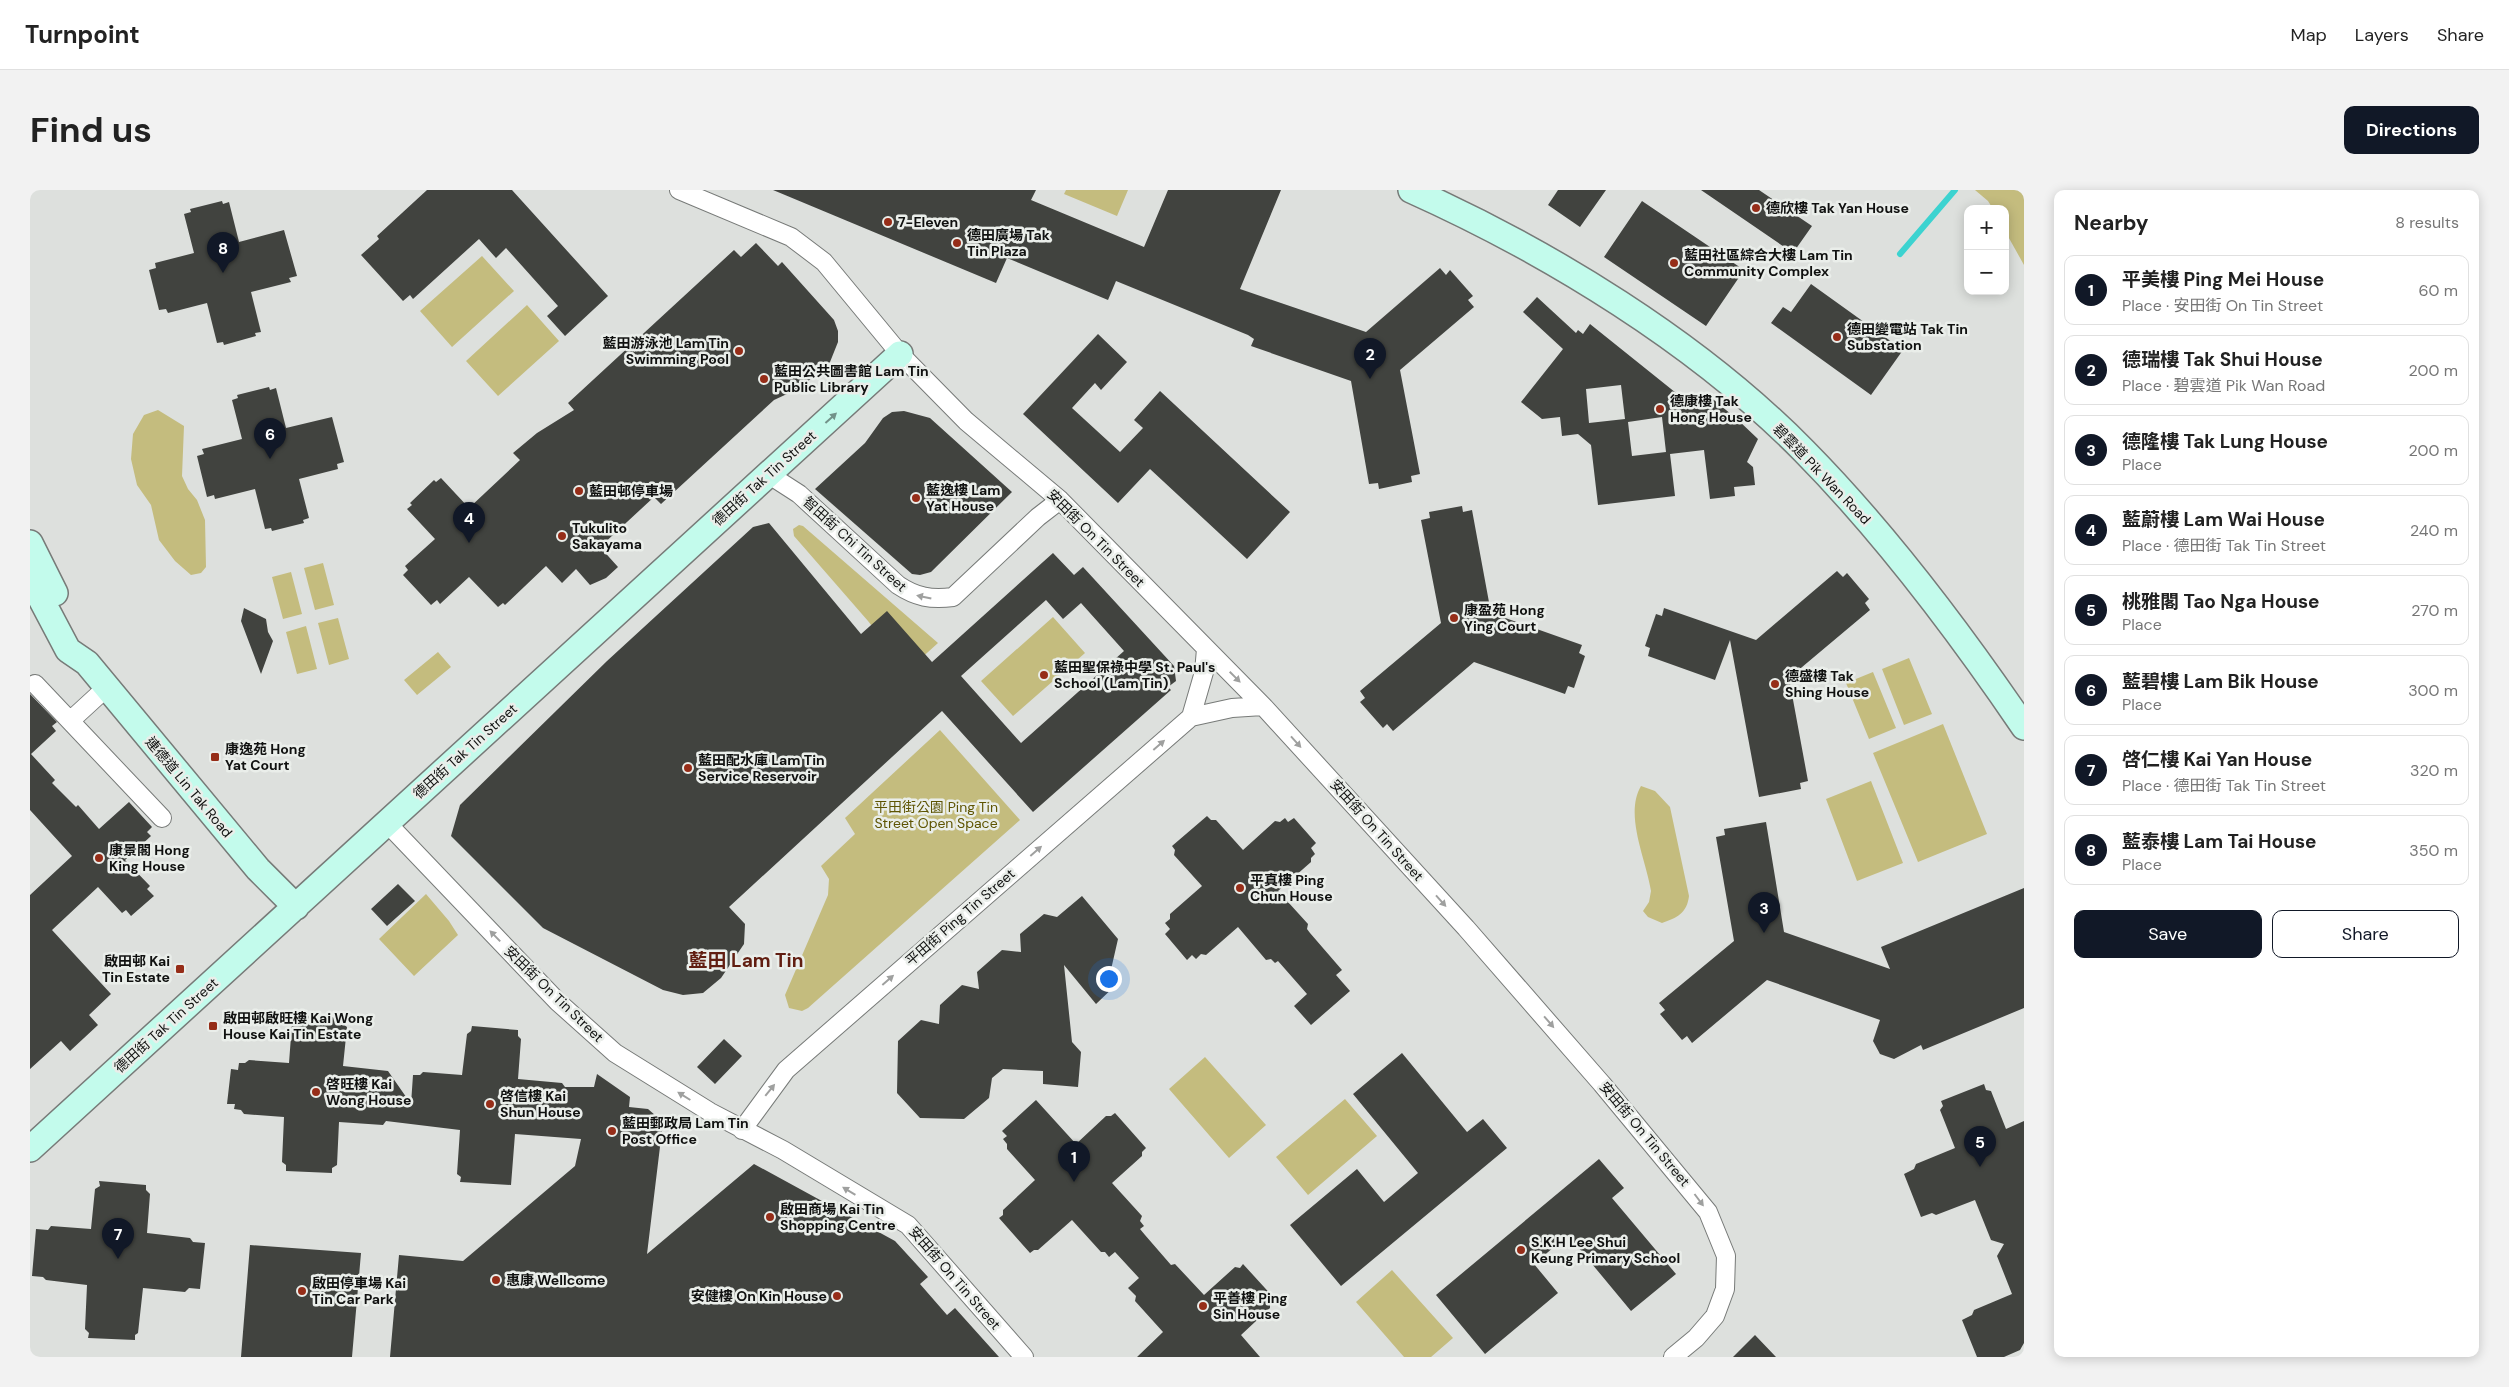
<!DOCTYPE html>
<html lang="en">
<head>
<meta charset="utf-8">
<style>
  :root { --surface:#fff; --page:#f2f2f2; --text:#222; --muted:#767676; --line:#e0e0e0; --accent:#111827 }
  body { margin:0; font-family:"DM Sans","Noto Sans TC",sans-serif; background:var(--page); color:var(--text) }
  .controls { position:absolute; right:15px; top:15px; display:grid; overflow:hidden; border-radius:10px; box-shadow:0 2px 12px #0003 }
  .controls button { width:45px; height:45px; display:grid; place-items:center; padding:0; border:0; border-bottom:1px solid var(--line); background:var(--surface); color:var(--text); font:25px sans-serif }
  .you { position:absolute; left:1078px; top:788px; width:18px; height:18px; margin:-12px; border:4px solid #fff; border-radius:50%; background:#1a73e8; box-shadow:0 0 0 8px #1a73e833 }
  .badge { display:grid; place-items:center; width:32px; height:32px; border-radius:50%; background:var(--accent); color:#fff; font-size:16px; font-weight:700 }
  .pin { position:absolute; translate:-50% -41px; filter:drop-shadow(0 1px 2px #0008) }
  .pin::after { content:''; position:absolute; top:26px; width:18px; height:15px; background:inherit; clip-path:polygon(0 0,100% 0,50% 100%) }
  .list { margin:0; padding:0; list-style:none }
  h2 { display:flex; justify-content:space-between; align-items:center; height:65px; margin:0; padding:0 20px; font-size:21px }
  h2 small { font-size:16px; font-weight:400; color:var(--muted) }
  .list li { display:grid; grid-template-columns:32px 1fr auto; gap:15px; align-items:center; box-sizing:border-box; height:70px; margin:0 10px 10px; padding:0 10px; border:1px solid var(--line); border-radius:10px }
  .list b { display:block; font-size:19px; white-space:nowrap }
  .list p { margin:0; font-size:16px; white-space:nowrap; color:var(--muted) }
  .list em { font-size:16px; font-style:normal; color:var(--muted) }
  .actions { display:flex; gap:10px; padding:15px 20px }
  .actions a { flex:1; padding:11px 0; border:1px solid var(--accent); border-radius:10px; text-align:center; font-size:18px; color:var(--accent) }
  .actions .main { background:var(--accent); color:#fff }
  .map { position:relative; flex:none; width:1994px; height:1167px; overflow:hidden; border-radius:10px }
  header { display:flex; align-items:center; gap:30px; box-sizing:border-box; height:70px; padding:0 25px; background:var(--surface); border-bottom:1px solid var(--line) }
  header strong { font-size:24px }
  nav { display:flex; gap:28px; margin-inline-start:auto; font-size:18px }
  .intro { display:flex; align-items:center; justify-content:space-between; box-sizing:border-box; height:120px; padding:0 30px }
  h1 { margin:0; font-size:35px }
  .button { padding:12px 22px; border-radius:10px; background:var(--accent); color:#fff; font-size:18px; font-weight:700 }
  main { display:flex; gap:30px; padding:0 30px }
  aside { flex:1; background:var(--surface); border-radius:10px; box-shadow:0 2px 12px #0003 }
  .map>svg:first-child { display:block }
  .green { fill:#c4bc7e }
  .lines { fill:none; stroke-linecap:round; stroke-linejoin:round }
  .stream { stroke:#3cd3d0; stroke-width:6 }
  .building { fill:#41433f; fill-rule:evenodd }
  .street-casing { stroke:#777a78; stroke-width:20 }
  .secondary-casing { stroke:#777a78; stroke-width:28 }
  .street { stroke:#fff; stroke-width:18 }
  .secondary { stroke:#c3fbec; stroke-width:25 }
  .oneway { fill:#729289 }
  .oneway2 { fill:#9fa09f }
  .poi-dot { fill:#962d18; stroke:#eaeeea; stroke-width:2 }
  .labels { text-anchor:middle; dominant-baseline:central; stroke-width:5; stroke-linejoin:round; paint-order:stroke }
  .poi-label { font-size:14px; font-weight:bold; fill:#101110; stroke:#eaeeea; text-anchor:start }
  .street-label { font-size:14px; fill:#101110; stroke:#eaeeea }
  .park-label { font-size:14px; fill:#5e5402; stroke:#eaeeea }
  .district-label { font-size:19px; font-weight:bold; fill:#611e11; stroke:#eaeeea }
</style>
</head>
<body>
<header>
<strong>Turnpoint</strong>
<nav><a>Map</a><a>Layers</a><a>Share</a></nav>
</header>
<div class="intro"><h1>Find us</h1><a class="button">Directions</a></div>
<main>
<div class="map">
<svg width="1994" height="1167" viewBox="0 0 1994 1167">
  <rect width="100%" height="100%" fill="#dde0dd"/>
  <path class="green" d="M1036 0H1098L1087 26 1034 4Z
    M1945 0H1994V75L1975 41V19H1963L1958 11Z
    M452 66 484 101 422 157 390 121Z
    M497 115 529 151 468 206 436 171Z
    M128 220 154 236 152 286 158 299 167 310 175 330 176 377 171 383 161 385 145 371 129 350 121 315 107 295 101 269 103 244 114 225Z
    M769 335 773 336 908 453 877 481 838 431 764 346 763 339Z
    M293 373 304 415 285 420 274 378Z
    M261 382 272 424 253 429 242 387Z
    M1023 427 1055 463 983 526 951 491Z
    M308 428 319 469 299 475 288 433Z
    M276 436 287 479 267 484 256 442Z
    M408 462 421 477 387 505 374 490Z
    M1879 468 1902 524 1874 535 1852 479Z
    M1843 482 1866 538 1839 549 1816 493Z
    M1913 534 1957 644 1888 672 1843 563Z
    M910 540 990 630 778 818 772 821 759 818 755 805 798 705 799 689 791 676 825 644 815 628Z
    M1841 591 1873 673 1827 691 1796 609Z
    M1611 596 1625 601 1640 617 1659 706C1657 723 1647 728 1632 733L1618 727 1613 721 1619 712 1621 701C1616 669 1594 625 1611 596Z
    M396 704 419 731 428 745 384 786 349 749Z
    M1175 867 1236 935 1199 968 1139 899Z
    M1315 909 1347 946 1278 1005 1246 967Z
    M1362 1080 1423 1148 1401 1167H1374L1326 1112Z"/>
  <g class="lines">
    <path class="stream" d="M1870 64 1925 0"/>
  </g>
  <path class="building" d="M397 0H482L578 106 535 146 517 126 528 116 476 58 466 68 449 49 383 109 380 105 373 111 331 65 349 49 347 46Z
    M743 0H1006L1001 10 1114 57 1138 0H1251L1210 99 1336 142 1410 78 1416 85 1420 80 1443 106 1438 110 1444 117 1370 180 1390 284 1381 286 1382 292 1349 299 1348 293 1339 294 1321 191 1221 156 1224 149 1218 145 1086 91 1078 110 977 68 966 93Z
    M1528 0H1576L1550 37 1518 15Z
    M1671 0H1729L1782 36 1763 63Z
    M192 11 193 14 199 12 209 52 254 40 267 86 259 88 261 92 221 102 231 142 225 143 226 146 194 155 193 152 187 153 177 113 138 123 136 119 129 120 119 80 126 78 125 73 164 63 154 24 161 22 160 19Z
    M1612 11 1714 80 1676 136 1574 67Z
    M726 53 748 76 752 72 804 130 808 141V152L800 172 770 198 744 210 631 314 624 307 570 357 588 377 576 388 560 395 546 379 532 393 516 376 475 415 473 413 468 417 439 387 410 414 407 410 401 415 373 385 378 380 375 376 405 349 377 319 382 315 380 313 404 290 406 292 411 288 439 318 490 270 483 263 507 243 544 220 538 213 704 60 711 67Z
    M1781 94 1873 160 1841 205 1741 133 1753 117 1761 122Z
    M1507 107 1546 143 1548 140 1553 144 1560 134 1666 219 1678 205 1708 230 1728 249 1717 272 1723 277 1725 295 1704 297 1705 306 1680 309 1674 260 1640 264 1645 306 1568 315 1561 255 1548 244 1532 246 1530 227 1512 229 1491 212 1533 159 1493 122ZM1591 195 1595 229 1559 233 1556 199ZM1632 227 1636 262 1602 266 1598 232Z
    M1068 144 1097 172 1071 200 1065 193 1042 218 1090 262 1113 238 1104 230 1130 201 1260 322 1217 369 1120 279 1088 313 993 224Z
    M239 197 240 200 246 198 256 238 302 227 314 272 307 274 308 279 269 289 279 328 273 330 274 333 242 341 241 338 235 339 225 299 185 309 184 305 177 307 167 266 174 264 172 259 212 249 202 210 208 208 207 205Z
    M874 221 900 228 982 302 901 382 890 385 882 384 785 299 835 253 853 228 862 222Z
    M1432 316 1433 322 1442 320 1461 423 1552 455 1549 463 1555 466 1544 498 1538 496 1535 504 1444 472 1363 541 1357 534 1353 538 1330 512 1335 508 1330 501 1411 433 1391 330 1400 328 1399 322Z
    M739 333 831 444 857 421 902 472 1023 363 1044 385 1053 377 1144 476 1146 491 1138 497 1141 500 1003 622 912 521 699 717 715 734 714 754 691 788 673 803 653 805 633 800 513 738 421 646 430 615 577 471 723 337ZM1016 410 1033 429 1051 413 1094 461 991 553 931 486Z
    M1807 381 1813 387 1817 383 1839 409 1835 413 1840 420 1759 488 1778 591 1770 593 1771 599 1729 607 1700 450 1685 490 1618 466 1620 458 1615 456 1626 424 1632 426 1634 418 1726 450Z
    M214 418 236 429 238 442 243 451 231 484 211 431Z
    M0 504 27 532 22 536 26 541 1 564 25 590 22 593 46 617 48 615 69 639 99 612 122 637 117 642 121 646 95 670 120 696 117 699 124 706 101 726 96 720 92 723 68 697 22 740 81 804 59 825 68 835 40 861 31 851 0 879V705L42 666 0 620Z
    M1177 626 1181 630H1186L1213 660 1245 631 1250 632 1255 628 1258 632 1264 628 1286 653 1281 658 1285 664 1281 668V672L1248 701 1278 734 1277 739 1280 743 1312 780 1306 785 1320 801 1281 835 1264 816 1277 804 1248 771 1245 773 1241 769 1236 770 1208 737 1176 765 1171 764 1166 769 1162 765 1157 770 1135 744 1140 739 1135 733 1140 729V724L1172 696 1144 665 1145 660 1142 656Z
    M1736 632 1754 742 1860 779 1851 757 1994 698V818L1893 860 1891 855 1864 869 1850 864 1843 851 1850 830 1737 790 1662 853 1657 846 1652 850 1630 824 1635 820 1629 813 1704 751 1686 647 1695 645 1694 639Z
    M368 694 385 711 357 736 341 719Z
    M1052 706 1088 749 1080 784 1088 793 1066 814 1034 775 1042 852 1051 862 1048 897 1013 894V881L973 879 962 888 959 908 934 929 890 928 867 903 868 851 891 830 909 834 910 815 932 795 949 799 947 782 972 760 991 762 990 744 1014 724 1027 727Z
    M267 825 313 828V834L317 837 313 876 358 881 381 914 383 885H390L393 882 432 885 437 844 441 841 442 836 488 840V846L491 849 488 889 532 893 535 897H564L567 884 600 907 599 917 618 919 633 932 617 1064 724 974 865 1051 898 1087 890 1094 917 1125 925 1118 969 1167H360L369 1065 433 1071 545 976 551 949 485 944 481 995 430 992 431 987 427 984 430 940 356 931 353 935 309 932 307 975 302 978V983L256 981V975L252 972 254 927 214 924 211 920 204 919 205 914H197L201 879 208 880 209 873H215L219 870 259 873 262 833 267 830Z
    M694 849 712 866 685 894 667 877Z
    M1372 863 1437 942 1453 929 1477 958 1311 1096 1260 1035 1327 979 1354 1012 1388 983 1323 904Z
    M1954 894 1956 900 1961 901 1976 939 1994 931V1153L1990 1160 1974 1167H1947L1932 1130 1942 1125 1944 1120 1982 1104 1967 1066 1974 1054 1961 1050 1945 1010 1906 1025 1902 1023 1891 1027 1874 984 1884 979 1886 974 1925 958 1910 920 1913 916 1911 911Z
    M1006 910 1046 954 1076 926H1081L1085 923 1116 958 1112 962V966L1082 993 1112 1026 1110 1031 1114 1036 1110 1039 1115 1045 1141 1075 1145 1074 1174 1105 1205 1077 1210 1078 1213 1074 1245 1109 1240 1114V1118L1211 1145 1230 1167H1107L1133 1142 1105 1111 1106 1106 1098 1098 1109 1088 1085 1062 1079 1067 1075 1062H1071L1042 1030 1008 1060H1004L1000 1063 969 1028 973 1025V1020L1005 990 977 959V954L973 949 977 946 972 941Z
    M1569 969 1594 998 1582 1008 1646 1084 1601 1121 1538 1045 1504 1074 1528 1103 1455 1164 1406 1105Z
    M69 991 116 995V1000L120 1004 117 1043 160 1048 163 1052 175 1053 170 1099 159 1098 155 1102 113 1098 108 1143 105 1145V1150L58 1148 59 1143 55 1139 57 1095 16 1090 13 1087 2 1086 6 1039 18 1040 21 1036 61 1039 65 999 70 996Z
    M220 1055 331 1063 322 1167H211Z
    M1725 1145 1746 1167H1703Z"/>
  <g class="lines">
    <g class="street-casing">
      <path id="street" d="M649 0 761 47 794 72 870 164 936 231 1030 310 1233 516 1436 738 1572 894 1678 1022 1696 1066 1695 1099 1685 1126 1666 1148 1643 1167
        M738 284 769 304 868 395C886 407 901 410 923 407L1008 327 1030 310
        M5 494 132 628
        M1161 527 1174 482 1176 459
        M40 531 76 498
        M356 632 528 812 585 863 680 922 753 960 878 1035 994 1167
        M712 940 756 880 1161 527 1202 518 1233 516"/>
    </g>
    <g class="secondary-casing">
      <path id="secondary" d="M1381 0C1519 62 1668 153 1774 261 1856 344 1928 440 1994 537
        M0 353 25 403
        M0 388 38 460 57 473 228 679 266 717
        M0 959 870 164"/>
    </g>
    <use href="#street" class="street"/>
    <use href="#secondary" class="secondary"/>
  </g>
  <defs><path id="oneway-solid" d="M-6-.8H1V-3.2L6.5 0L1 3.2V.8H-6Z" transform="scale(1.25)"/></defs>
  <use class="oneway" href="#oneway-solid" transform="translate(801 228) rotate(-42)"/>
  <g class="oneway2">
    <use href="#oneway-solid" transform="translate(894 407) rotate(-168)"/>
    <use href="#oneway-solid" transform="translate(1205 487) rotate(45)"/>
    <use href="#oneway-solid" transform="translate(1266 552) rotate(48)"/>
    <use href="#oneway-solid" transform="translate(1129 555) rotate(-41)"/>
    <use href="#oneway-solid" transform="translate(1006 661) rotate(-41)"/>
    <use href="#oneway-solid" transform="translate(1411 711) rotate(48)"/>
    <use href="#oneway-solid" transform="translate(465 746) rotate(-134)"/>
    <use href="#oneway-solid" transform="translate(858 790) rotate(-41)"/>
    <use href="#oneway-solid" transform="translate(1519 832) rotate(49)"/>
    <use href="#oneway-solid" transform="translate(740 900) rotate(-51)"/>
    <use href="#oneway-solid" transform="translate(654 906) rotate(-148)"/>
    <use href="#oneway-solid" transform="translate(819 1001) rotate(-149)"/>
    <use href="#oneway-solid" transform="translate(1669 1010) rotate(53)"/>
  </g>
  <g class="poi-dot">
    <circle cx="1726" cy="18" r="5"/>
    <circle cx="858" cy="32" r="5"/>
    <circle cx="927" cy="53" r="5"/>
    <circle cx="1644" cy="73" r="5"/>
    <circle cx="1807" cy="147" r="5"/>
    <circle cx="709" cy="161" r="5"/>
    <circle cx="734" cy="189" r="5"/>
    <circle cx="1630" cy="219" r="5"/>
    <circle cx="549" cy="301" r="5"/>
    <circle cx="886" cy="308" r="5"/>
    <circle cx="532" cy="346" r="5"/>
    <circle cx="1424" cy="428" r="5"/>
    <circle cx="1014" cy="485" r="5"/>
    <circle cx="1745" cy="494" r="5"/>
    <rect x="180" y="562" width="10" height="10" rx="2.5"/>
    <circle cx="658" cy="578" r="5"/>
    <circle cx="69" cy="668" r="5"/>
    <circle cx="1210" cy="698" r="5"/>
    <rect x="145" y="774" width="10" height="10" rx="2.5"/>
    <rect x="178" y="831" width="10" height="10" rx="2.5"/>
    <circle cx="286" cy="902" r="5"/>
    <circle cx="460" cy="914" r="5"/>
    <circle cx="582" cy="941" r="5"/>
    <circle cx="740" cy="1027" r="5"/>
    <circle cx="1491" cy="1060" r="5"/>
    <circle cx="466" cy="1090" r="5"/>
    <circle cx="272" cy="1101" r="5"/>
    <circle cx="807" cy="1106" r="5"/>
    <circle cx="1173" cy="1116" r="5"/>
  </g>
  <g class="labels">
    <g class="poi-label">
      <text x="1736" y="18">德欣樓 Tak Yan House</text>
      <text x="868" y="32">7-Eleven</text>
      <text x="937" y="45">德田廣場 Tak<tspan x="937" dy="16">Tin Plaza</tspan></text>
      <text x="1654" y="65">藍田社區綜合大樓 Lam Tin<tspan x="1654" dy="16">Community Complex</tspan></text>
      <text x="1817" y="139">德田變電站 Tak Tin<tspan x="1817" dy="16">Substation</tspan></text>
      <text x="699" y="153" text-anchor="end">藍田游泳池 Lam Tin<tspan x="699" dy="16">Swimming Pool</tspan></text>
      <text x="744" y="181">藍田公共圖書館 Lam Tin<tspan x="744" dy="16">Public Library</tspan></text>
      <text x="1640" y="211">德康樓 Tak<tspan x="1640" dy="16">Hong House</tspan></text>
      <text x="896" y="300">藍逸樓 Lam<tspan x="896" dy="16">Yat House</tspan></text>
      <text x="559" y="301">藍田邨停車場</text>
      <text x="542" y="338">Tukulito<tspan x="542" dy="16">Sakayama</tspan></text>
      <text x="1434" y="420">康盈苑 Hong<tspan x="1434" dy="16">Ying Court</tspan></text>
      <text x="1024" y="477">藍田聖保祿中學 St. Paul's<tspan x="1024" dy="16">School (Lam Tin)</tspan></text>
      <text x="1755" y="486">德盛樓 Tak<tspan x="1755" dy="16">Shing House</tspan></text>
      <text x="195" y="559">康逸苑 Hong<tspan x="195" dy="16">Yat Court</tspan></text>
      <text x="668" y="570">藍田配水庫 Lam Tin<tspan x="668" dy="16">Service Reservoir</tspan></text>
      <text x="79" y="660">康景閣 Hong<tspan x="79" dy="16">King House</tspan></text>
      <text x="1220" y="690">平真樓 Ping<tspan x="1220" dy="16">Chun House</tspan></text>
      <text x="140" y="771" text-anchor="end">啟田邨 Kai<tspan x="140" dy="16">Tin Estate</tspan></text>
      <text x="193" y="828">啟田邨啟旺樓 Kai Wong<tspan x="193" dy="16">House Kai Tin Estate</tspan></text>
      <text x="296" y="894">啓旺樓 Kai<tspan x="296" dy="16">Wong House</tspan></text>
      <text x="470" y="906">啓信樓 Kai<tspan x="470" dy="16">Shun House</tspan></text>
      <text x="592" y="933">藍田郵政局 Lam Tin<tspan x="592" dy="16">Post Office</tspan></text>
      <text x="750" y="1019">啟田商場 Kai Tin<tspan x="750" dy="16">Shopping Centre</tspan></text>
      <text x="1501" y="1052">S.K.H Lee Shui<tspan x="1501" dy="16">Keung Primary School</tspan></text>
      <text x="476" y="1090">惠康 Wellcome</text>
      <text x="282" y="1093">啟田停車場 Kai<tspan x="282" dy="16">Tin Car Park</tspan></text>
      <text x="797" y="1106" text-anchor="end">安健樓 On Kin House</text>
      <text x="1183" y="1108">平善樓 Ping<tspan x="1183" dy="16">Sin House</tspan></text>
    </g>
    <g class="street-label">
      <text transform="translate(1792 284) rotate(46)">碧雲道 Pik Wan Road</text>
      <text transform="translate(734 288) rotate(-42)">德田街 Tak Tin Street</text>
      <text transform="translate(1066 348) rotate(45)">安田街 On Tin Street</text>
      <text transform="translate(825 354) rotate(42)">智田街 Chi Tin Street</text>
      <text transform="translate(435 561) rotate(-42)">德田街 Tak Tin Street</text>
      <text transform="translate(159 597) rotate(50)">連德道 Lin Tak Road</text>
      <text transform="translate(1347 640) rotate(48)">安田街 On Tin Street</text>
      <text transform="translate(930 727) rotate(-41)">平田街 Ping Tin Street</text>
      <text transform="translate(524 804) rotate(44)">安田街 On Tin Street</text>
      <text transform="translate(136 835) rotate(-42)">德田街 Tak Tin Street</text>
      <text transform="translate(1615 944) rotate(50)">安田街 On Tin Street</text>
      <text transform="translate(925 1088) rotate(49)">安田街 On Tin Street</text>
    </g>
    <g class="park-label">
      <text x="906" y="617">平田街公園 Ping Tin<tspan x="906" dy="16">Street Open Space</tspan></text>
    </g>
    <g class="district-label">
      <text x="716" y="770">藍田 Lam Tin</text>
    </g>
  </g>
</svg>
<div class="controls">
<button>+</button>
<button>−</button>
</div>
<div class="you"></div>
<div class="pin badge" style="left:1044px;top:992px">1</div>
<div class="pin badge" style="left:1340px;top:189px">2</div>
<div class="pin badge" style="left:1734px;top:743px">3</div>
<div class="pin badge" style="left:439px;top:353px">4</div>
<div class="pin badge" style="left:1950px;top:977px">5</div>
<div class="pin badge" style="left:240px;top:269px">6</div>
<div class="pin badge" style="left:88px;top:1069px">7</div>
<div class="pin badge" style="left:193px;top:83px">8</div>
</div>
<aside>
<h2>Nearby<small>8 results</small></h2>
<ul class="list">
<li><span class="badge">1</span><div><b>平美樓 Ping Mei House</b><p>Place · 安田街 On Tin Street</p></div><em>60 m</em></li>
<li><span class="badge">2</span><div><b>德瑞樓 Tak Shui House</b><p>Place · 碧雲道 Pik Wan Road</p></div><em>200 m</em></li>
<li><span class="badge">3</span><div><b>德隆樓 Tak Lung House</b><p>Place</p></div><em>200 m</em></li>
<li><span class="badge">4</span><div><b>藍蔚樓 Lam Wai House</b><p>Place · 德田街 Tak Tin Street</p></div><em>240 m</em></li>
<li><span class="badge">5</span><div><b>桃雅閣 Tao Nga House</b><p>Place</p></div><em>270 m</em></li>
<li><span class="badge">6</span><div><b>藍碧樓 Lam Bik House</b><p>Place</p></div><em>300 m</em></li>
<li><span class="badge">7</span><div><b>啓仁樓 Kai Yan House</b><p>Place · 德田街 Tak Tin Street</p></div><em>320 m</em></li>
<li><span class="badge">8</span><div><b>藍泰樓 Lam Tai House</b><p>Place</p></div><em>350 m</em></li>
</ul>
<div class="actions"><a class="main">Save</a><a>Share</a></div>
</aside>
</main>
</body>
</html>
